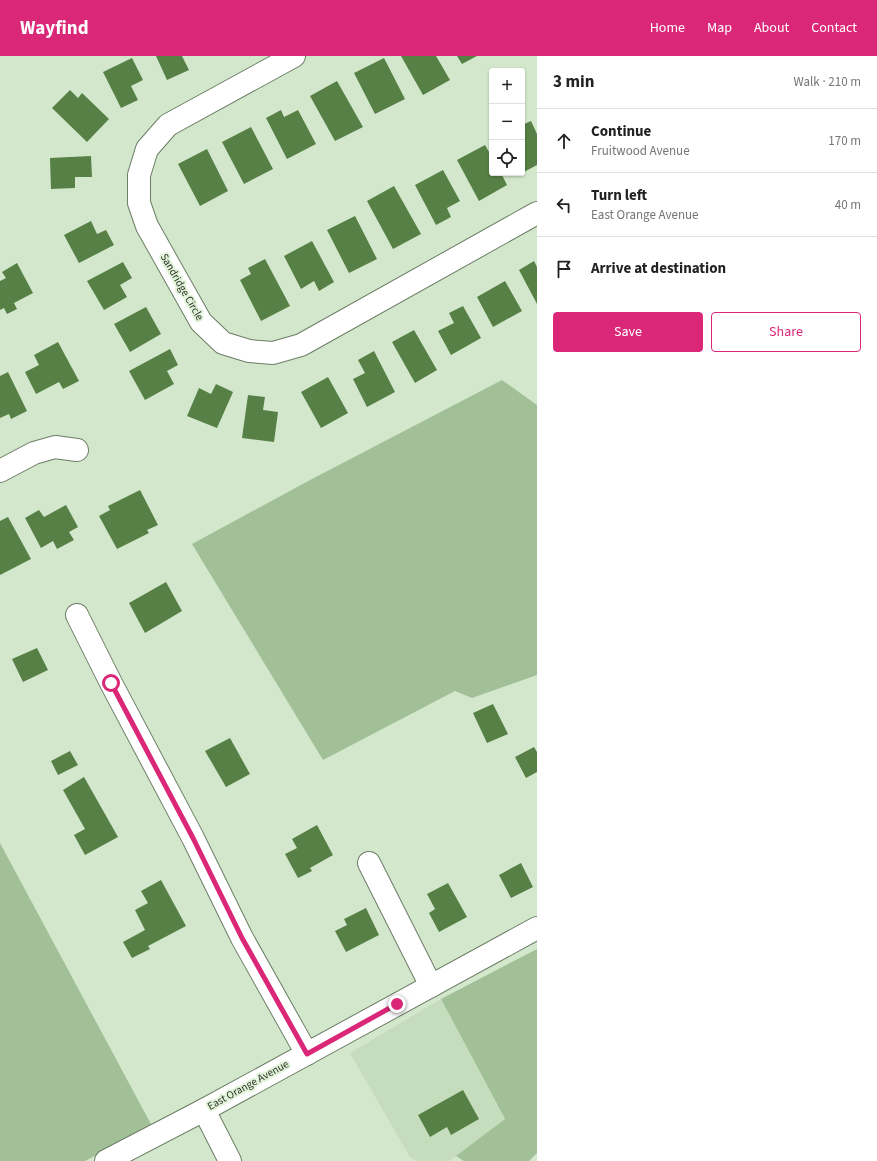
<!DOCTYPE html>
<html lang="en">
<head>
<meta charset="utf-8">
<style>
  :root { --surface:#fff; --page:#f6f6f6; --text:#222; --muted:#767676; --line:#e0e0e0; --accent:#db2777 }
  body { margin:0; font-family:"Source Sans 3",sans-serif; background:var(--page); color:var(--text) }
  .controls { position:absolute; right:12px; top:12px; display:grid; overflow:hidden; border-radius:4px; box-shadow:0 1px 3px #0004 }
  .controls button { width:36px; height:36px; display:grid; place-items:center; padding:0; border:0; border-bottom:1px solid var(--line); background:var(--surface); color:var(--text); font:20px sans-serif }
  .stop { position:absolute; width:12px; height:12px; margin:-9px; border:3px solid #db2777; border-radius:50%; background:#fff }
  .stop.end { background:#db2777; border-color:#fff; box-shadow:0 1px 4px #0008 }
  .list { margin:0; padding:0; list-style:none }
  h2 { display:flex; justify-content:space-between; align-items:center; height:52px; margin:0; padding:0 16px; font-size:17px }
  h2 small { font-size:13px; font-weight:400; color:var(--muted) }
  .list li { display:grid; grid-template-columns:26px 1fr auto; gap:12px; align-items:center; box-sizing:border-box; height:64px; padding:0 16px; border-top:1px solid var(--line) }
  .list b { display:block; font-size:15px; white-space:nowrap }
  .list p { margin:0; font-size:13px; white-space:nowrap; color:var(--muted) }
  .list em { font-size:13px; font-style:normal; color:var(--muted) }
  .actions { display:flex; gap:8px; padding:12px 16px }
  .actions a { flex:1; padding:9px 0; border:1px solid var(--accent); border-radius:4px; text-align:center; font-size:14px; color:var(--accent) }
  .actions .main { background:var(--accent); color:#fff }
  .icon { flex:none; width:22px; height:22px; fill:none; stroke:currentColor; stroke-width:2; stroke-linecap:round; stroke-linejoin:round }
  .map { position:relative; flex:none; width:537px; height:1105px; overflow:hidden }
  header { display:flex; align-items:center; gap:24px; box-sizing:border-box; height:56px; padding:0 20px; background:var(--accent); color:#fff }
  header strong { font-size:19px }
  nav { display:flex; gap:22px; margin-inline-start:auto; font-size:14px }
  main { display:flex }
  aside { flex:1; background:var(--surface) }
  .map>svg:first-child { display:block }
  .built { fill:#c5ddbc }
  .green { fill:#a2c097 }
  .building { fill:#568045 }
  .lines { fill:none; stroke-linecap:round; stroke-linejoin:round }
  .minor-casing { stroke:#6c7e66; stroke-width:24 }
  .major-casing { stroke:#6c7e66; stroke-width:24 }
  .minor { stroke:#fff; stroke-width:22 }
  .major { stroke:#fff; stroke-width:22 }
  .route { stroke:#db2777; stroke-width:5 }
  .labels { text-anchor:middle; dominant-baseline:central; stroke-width:4; stroke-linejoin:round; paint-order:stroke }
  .street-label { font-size:11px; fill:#2c3329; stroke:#e1f4d9 }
</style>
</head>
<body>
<header>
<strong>Wayfind</strong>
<nav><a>Home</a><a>Map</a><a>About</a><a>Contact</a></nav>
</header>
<main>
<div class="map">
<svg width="537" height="1105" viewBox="0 0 537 1105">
  <rect width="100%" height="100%" fill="#d3e7cc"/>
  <path class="built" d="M441 943 505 1064 449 1105H417L410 1101 350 997Z"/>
  <path class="green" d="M502 324 537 349V619L472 642 455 635 323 704 192 488 312 423Z
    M0 787 152 1070 85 1105H0Z
    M537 893V1097L529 1105H464L456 1100 505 1063 441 943Z"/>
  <path class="building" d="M156 0H182L189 14 167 24Z
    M401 0H436L450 24 423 39Z
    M457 0H477L462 8Z
    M132 2 143 24 131 30 138 44 121 52 103 16Z
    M384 2 405 43 375 58 354 17Z
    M337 25 363 71 335 85 310 40Z
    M70 34 78 42 82 37 109 63 87 86 52 52Z
    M281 54 284 61 298 54 316 88 287 103 266 62Z
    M531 65 537 78V109L522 117V69Z
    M251 71 273 113 244 128 222 86Z
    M485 89 492 101V117H501L507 129 479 145 457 104Z
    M207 93 228 135 200 150 178 108Z
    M91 100 92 121H75V132L51 133 50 102Z
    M443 114 460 145 447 152 451 161 436 169 415 129Z
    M394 130 421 178 393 193 367 145Z
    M355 160 377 203 349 217 327 174Z
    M91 165 97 178 106 174 114 189 79 207 64 179Z
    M312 185 334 226 319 235 314 225 301 233 284 200Z
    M265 203 290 250 261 265 240 224 251 218 248 212Z
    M534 205 537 211V248L519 214Z
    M123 206 132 222 120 229 127 241 104 254 87 225Z
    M17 207 33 237 14 247 17 253 7 258 4 252 0 254V225L6 222 2 216Z
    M505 225 522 255 493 271 477 241Z
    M463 250 481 282 451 299 438 275 454 267 449 257Z
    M146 251 161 278 130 296 114 268Z
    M414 274 437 314 415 327 392 286Z
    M58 286 79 325 63 333 59 326 36 338 25 316 39 309 34 299Z
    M170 293 178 309 167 315 174 328 145 344 129 315Z
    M374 295 395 336 367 351 353 323 365 317 358 304Z
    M8 316 27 355 11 363 9 358 0 362V320Z
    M328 321 348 357 321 372 301 336Z
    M216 328 233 336 217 372 187 360 199 332 211 338Z
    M248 339 265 341 263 354 278 356 274 386 242 382Z
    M140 434 158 469 147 474 149 477 117 493 99 460 110 454 108 450Z
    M66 449 78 471 69 476 74 484 57 493 53 485 41 492 25 462 39 454 44 461Z
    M8 461 31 503 0 519V465Z
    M166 526 182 555 145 577 129 547Z
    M37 592 48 614 23 626 12 603Z
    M493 648 508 678 487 687 473 657Z
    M230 682 250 718 226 731 205 695Z
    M534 691 537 696V716L526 722 515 701Z
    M70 695 78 709 58 719 51 705Z
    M84 721 118 781 85 799 74 779 85 773 63 734Z
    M317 769 333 799 310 812 312 815 298 822 285 798 297 792 292 783Z
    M521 807 533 831 511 842 499 819Z
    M161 824 186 870 148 890 150 893 132 902 123 886 145 874 135 854 148 847 141 835Z
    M448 827 467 861 439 876 429 857 435 853 427 838Z
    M366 852 379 879 346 896 335 875 347 869 344 863Z
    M463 1034 479 1063 451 1079 447 1071 430 1081 418 1059Z"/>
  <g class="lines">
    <g class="minor-casing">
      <path id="minor" d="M294 0 168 69 147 93 139 119V147L147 170 201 266 223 287 249 295 273 297 301 289 537 157
        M0 415 34 397 55 391 77 394
        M77 559 111 627 193 782 242 882 307 998
        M369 807 431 930
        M204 1054 230 1105"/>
    </g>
    <g class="major-casing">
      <path id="major" d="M106 1105 204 1054 537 872"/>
    </g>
    <use href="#minor" class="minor"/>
    <use href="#major" class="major"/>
  </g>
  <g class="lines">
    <path class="route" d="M111 627 193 782 242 882 307 998 397 948"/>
  </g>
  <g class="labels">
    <g class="street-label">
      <text transform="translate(182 231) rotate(60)">Sandridge Circle</text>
      <text transform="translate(248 1029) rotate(-29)">East Orange Avenue</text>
    </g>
  </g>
</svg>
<div class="controls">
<button>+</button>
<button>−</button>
<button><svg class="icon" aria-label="locate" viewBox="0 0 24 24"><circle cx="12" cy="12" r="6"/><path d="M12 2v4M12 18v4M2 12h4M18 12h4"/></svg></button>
</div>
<div class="stop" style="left:111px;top:627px"></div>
<div class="stop end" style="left:397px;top:948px"></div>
</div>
<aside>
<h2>3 min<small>Walk · 210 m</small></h2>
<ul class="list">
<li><svg class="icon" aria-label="ahead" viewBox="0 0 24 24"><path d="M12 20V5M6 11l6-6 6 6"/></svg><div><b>Continue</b><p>Fruitwood Avenue</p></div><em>170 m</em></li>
<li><svg class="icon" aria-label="left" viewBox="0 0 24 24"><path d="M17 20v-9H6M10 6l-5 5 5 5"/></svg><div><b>Turn left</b><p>East Orange Avenue</p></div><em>40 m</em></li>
<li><svg class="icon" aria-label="arrive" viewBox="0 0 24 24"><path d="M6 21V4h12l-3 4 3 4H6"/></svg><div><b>Arrive at destination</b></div></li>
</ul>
<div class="actions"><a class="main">Save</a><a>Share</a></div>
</aside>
</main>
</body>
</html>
